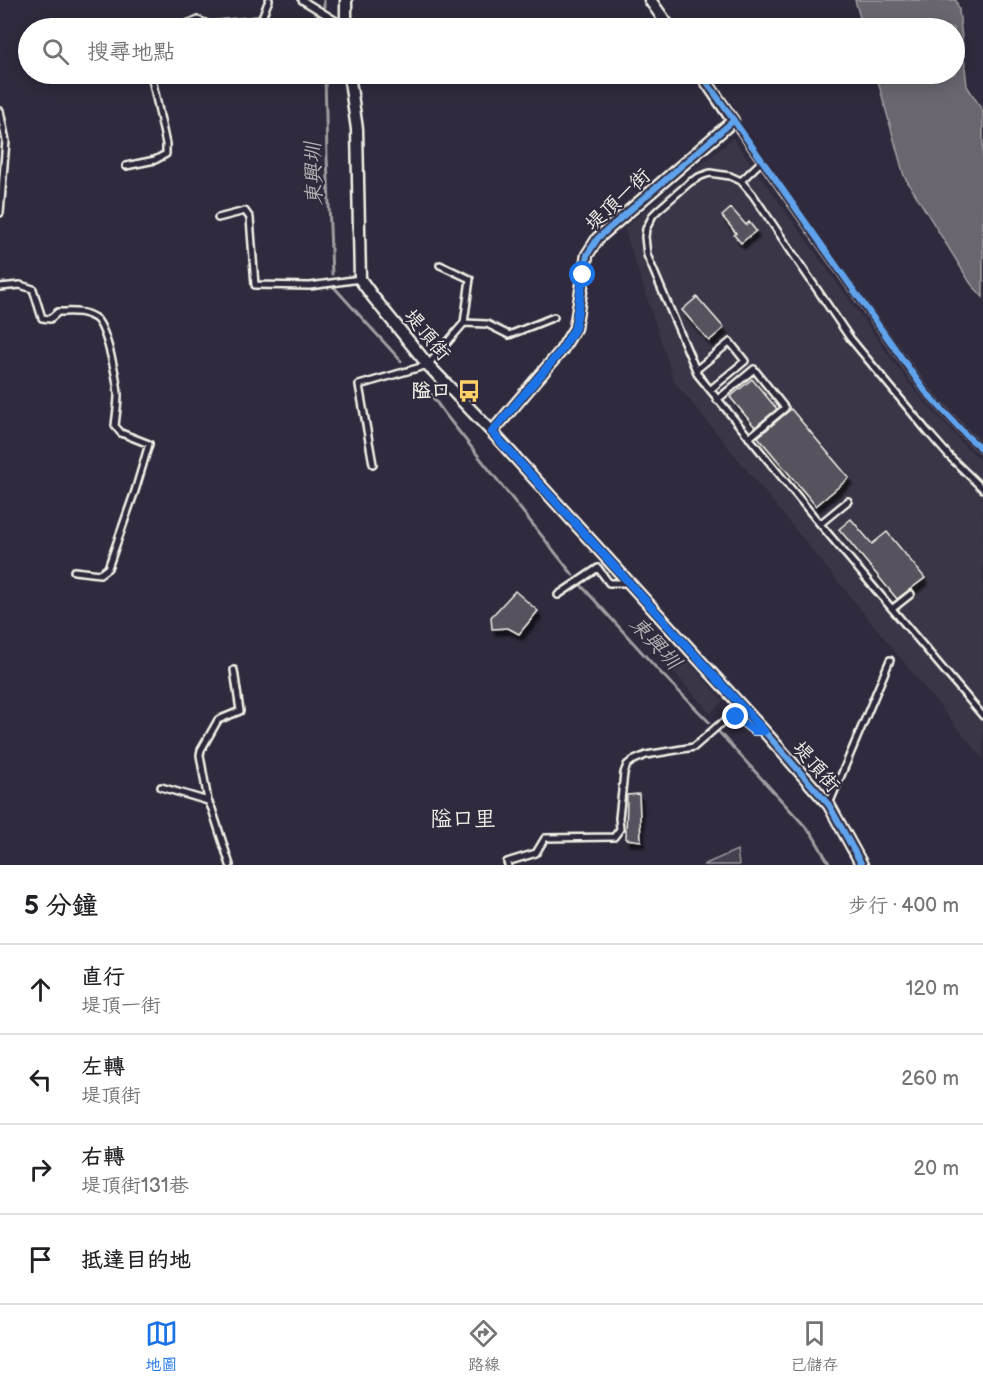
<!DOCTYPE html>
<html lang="zh-TW">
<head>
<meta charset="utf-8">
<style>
  :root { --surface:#fff; --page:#f6f6f6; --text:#202124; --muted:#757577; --line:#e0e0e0; --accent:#1a73e8 }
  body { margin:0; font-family:"Balsamiq Sans","LXGW WenKai TC",sans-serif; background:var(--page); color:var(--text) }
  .stop { position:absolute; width:18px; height:18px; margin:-14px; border:4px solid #1a73e8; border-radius:50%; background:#fff }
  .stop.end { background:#1a73e8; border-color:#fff; box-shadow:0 2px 6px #0008 }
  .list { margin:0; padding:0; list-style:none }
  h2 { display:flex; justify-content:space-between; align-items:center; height:78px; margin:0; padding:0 24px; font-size:26px }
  h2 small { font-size:20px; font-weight:400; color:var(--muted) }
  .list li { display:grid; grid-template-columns:39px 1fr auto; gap:18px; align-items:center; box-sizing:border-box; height:90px; padding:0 24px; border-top:2px solid var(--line) }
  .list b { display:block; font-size:22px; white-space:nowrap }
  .list p { margin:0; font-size:20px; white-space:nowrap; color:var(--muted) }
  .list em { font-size:20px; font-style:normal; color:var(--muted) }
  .icon { flex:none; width:33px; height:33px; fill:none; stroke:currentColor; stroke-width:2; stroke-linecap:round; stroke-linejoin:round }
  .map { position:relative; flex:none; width:983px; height:865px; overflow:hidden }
  .search { position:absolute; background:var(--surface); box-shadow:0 3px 15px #0003; left:18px; right:18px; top:18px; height:66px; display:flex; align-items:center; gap:15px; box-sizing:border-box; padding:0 21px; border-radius:33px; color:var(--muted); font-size:22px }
  .sheet { height:438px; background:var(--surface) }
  nav { display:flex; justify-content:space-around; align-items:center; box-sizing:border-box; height:84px; border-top:2px solid var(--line); background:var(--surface); font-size:16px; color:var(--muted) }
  nav a { display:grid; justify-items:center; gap:3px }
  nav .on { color:var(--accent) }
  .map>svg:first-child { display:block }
  .built { fill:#3b3647 }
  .green { fill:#454050; stroke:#9c989c; stroke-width:1.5 }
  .water { fill:#6a6670; stroke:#a19ea0; stroke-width:1.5 }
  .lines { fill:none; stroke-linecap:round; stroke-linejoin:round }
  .stream { stroke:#a19ea0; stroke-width:3 }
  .building { fill:#56525f; stroke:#f4f1e8; stroke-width:1.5; filter:url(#shadow) }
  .service-casing { stroke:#f4f1e8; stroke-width:10 }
  .minor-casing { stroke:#f4f1e8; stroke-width:15 }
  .service { stroke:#2f2a3d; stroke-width:5 }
  .minor { stroke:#2f2a3d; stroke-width:10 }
  .cycleway-casing { stroke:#2f2a3d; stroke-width:10 }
  .cycleway { stroke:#60a3ed; stroke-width:6 }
  .route { stroke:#1a73e8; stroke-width:8 }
  .labels { text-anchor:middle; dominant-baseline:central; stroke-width:4.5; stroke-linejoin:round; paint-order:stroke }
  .street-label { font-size:20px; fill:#f4f1e8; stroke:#2f2a3d }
  .poi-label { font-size:20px; font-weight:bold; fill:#f4f1e8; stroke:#2f2a3d; text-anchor:end }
  .water-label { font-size:21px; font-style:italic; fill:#b6b2b2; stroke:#2f2a3d }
  .quarter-label { font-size:22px; fill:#f4f1e8; stroke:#2f2a3d }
</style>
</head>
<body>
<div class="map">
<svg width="983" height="865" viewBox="0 0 983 865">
  <defs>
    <filter id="shadow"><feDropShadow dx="3.5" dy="6" stdDeviation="1.5" flood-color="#0009"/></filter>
  </defs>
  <rect width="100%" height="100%" fill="#2f2a3d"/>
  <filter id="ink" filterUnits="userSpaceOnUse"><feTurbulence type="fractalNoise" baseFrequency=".0167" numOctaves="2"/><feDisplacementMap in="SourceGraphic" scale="12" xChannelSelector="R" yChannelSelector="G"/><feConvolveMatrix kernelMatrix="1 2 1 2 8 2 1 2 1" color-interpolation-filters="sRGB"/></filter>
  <g filter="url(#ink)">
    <path class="built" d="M733 138 914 390 965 446 983 462V759L674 381 624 228Z
      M686 659 723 701 710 713 673 671Z"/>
    <path class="green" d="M737 850 739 865H703Z"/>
    <path class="water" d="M855 0H956L959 10 967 86 983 111V297L971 284 904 176 876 74H954V28H863Z"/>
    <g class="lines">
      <path class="stream" d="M324 0V13
        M324 26V28
        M325 74 327 157 332 274
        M333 286 401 361
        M429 392 445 414 573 575
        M580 584 658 670 709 722
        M718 731 812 834 830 865"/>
    </g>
    <path class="building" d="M731 208 746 225 749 222 756 231 741 243 734 235 736 233 722 216Z
      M697 297 724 328 709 341 682 310Z
      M752 379 777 409 755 427 730 397Z
      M791 409 849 478 816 506 758 437Z
      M851 519 872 544 887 532 925 578 897 599 839 529Z
      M515 591 538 611 519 634 508 628 492 629 491 617Z
      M639 794 641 841 626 839 627 795Z"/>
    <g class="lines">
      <g class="service-casing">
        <path id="service" d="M302 0 346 27
          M175 28 198 20 210 25 261 20 269 0
          M0 111 6 141 0 213
          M733 121 925 391 967 436 983 450
          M126 166 155 160 166 154V144L151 74
          M741 181 762 161
          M218 218 245 211 250 218 255 285 310 286 360 279
          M440 265 470 279 464 323
          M0 287 20 285 33 289 42 318 50 319 58 312C71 312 83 310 95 318 106 325 117 379 118 394 118 405 116 415 115 426L121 433 149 444 135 491 108 568 100 574 74 571
          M696 370 730 342 745 361 710 390
          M717 400 754 369 785 408 749 438
          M373 464 359 385 428 365 464 323 487 324 509 335 554 317
          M983 489 950 457 927 431 850 338 753 195 741 181 730 176 710 173 701 176 690 182 658 210 653 215 646 229 645 237 647 255 698 375 820 524 983 716
          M820 524 848 501
          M558 595 598 568 609 583H627
          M892 609 911 594
          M161 787 208 801
          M829 804 890 660
          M230 865 212 809 208 801 200 755 201 750 218 720 240 711 234 670
          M508 865 507 862 536 853 545 838 614 837 620 829 619 818 624 773 627 765 632 761 646 755 694 747 719 725 729 719 736 717 754 731H763"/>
      </g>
      <g class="minor-casing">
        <path id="minor" d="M650 0 670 28
          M346 28V0
          M349 74 357 129 360 279 373 297 428 365 492 432 764 731 829 805 862 865
          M492 432 561 351 575 328 587 255 598 238 733 121 701 74"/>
      </g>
      <use href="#service" class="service"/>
      <use href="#minor" class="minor"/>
      <g class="cycleway-casing">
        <path id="cycleway" d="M701 74 925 391 967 436 983 450
          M733 121 598 238 587 255 575 328 561 351 492 432 764 731 829 805 862 865"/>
      </g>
      <use href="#cycleway" class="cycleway"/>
    </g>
  </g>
  <g class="lines" filter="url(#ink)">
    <path class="route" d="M583 275 575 328 561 351 492 432 764 731H754L736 717"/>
  </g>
  <defs>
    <g id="bus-bare" transform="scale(1.8)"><path d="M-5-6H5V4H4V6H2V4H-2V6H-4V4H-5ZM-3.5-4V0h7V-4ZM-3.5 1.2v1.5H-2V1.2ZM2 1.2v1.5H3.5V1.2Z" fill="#ffd166" stroke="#2f2a3d" stroke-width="2.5" paint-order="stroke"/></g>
  </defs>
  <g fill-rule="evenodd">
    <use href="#bus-bare" x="469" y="391"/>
  </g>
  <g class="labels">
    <g class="street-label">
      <text transform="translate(618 200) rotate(-43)">堤頂一街</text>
      <text transform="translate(427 335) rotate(50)">堤頂街</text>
      <text transform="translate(816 767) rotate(49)">堤頂街</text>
    </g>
    <g class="poi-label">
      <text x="451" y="391">隘口</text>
    </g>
    <g class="water-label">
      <text transform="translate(314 174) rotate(-92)">東興圳</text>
      <text transform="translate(655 643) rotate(47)">東興圳</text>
    </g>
    <g class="quarter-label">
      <text x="463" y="819">隘口里</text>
    </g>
  </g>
</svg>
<div class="stop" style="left:583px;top:275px"></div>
<div class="stop end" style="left:736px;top:717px"></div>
<div class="search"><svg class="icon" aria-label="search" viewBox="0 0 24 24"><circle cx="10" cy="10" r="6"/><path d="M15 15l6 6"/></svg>搜尋地點</div>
</div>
<section class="sheet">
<h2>5 分鐘<small>步行 · 400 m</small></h2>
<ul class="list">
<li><svg class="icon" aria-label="ahead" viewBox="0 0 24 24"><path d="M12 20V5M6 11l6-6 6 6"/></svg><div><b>直行</b><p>堤頂一街</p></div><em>120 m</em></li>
<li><svg class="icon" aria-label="left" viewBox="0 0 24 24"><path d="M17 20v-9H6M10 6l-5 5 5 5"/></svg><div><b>左轉</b><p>堤頂街</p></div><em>260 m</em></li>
<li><svg class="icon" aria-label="right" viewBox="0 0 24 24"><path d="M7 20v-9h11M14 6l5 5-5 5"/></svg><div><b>右轉</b><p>堤頂街131巷</p></div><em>20 m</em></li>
<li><svg class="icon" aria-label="arrive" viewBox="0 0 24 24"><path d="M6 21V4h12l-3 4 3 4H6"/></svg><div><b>抵達目的地</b></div></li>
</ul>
</section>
<nav>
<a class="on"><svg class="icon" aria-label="map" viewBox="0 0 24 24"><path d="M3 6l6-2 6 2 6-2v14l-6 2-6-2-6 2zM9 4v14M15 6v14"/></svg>地圖</a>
<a><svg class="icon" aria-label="directions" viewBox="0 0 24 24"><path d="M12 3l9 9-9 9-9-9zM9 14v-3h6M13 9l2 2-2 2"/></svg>路線</a>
<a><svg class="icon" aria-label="saved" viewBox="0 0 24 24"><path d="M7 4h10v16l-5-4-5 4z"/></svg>已儲存</a>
</nav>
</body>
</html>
